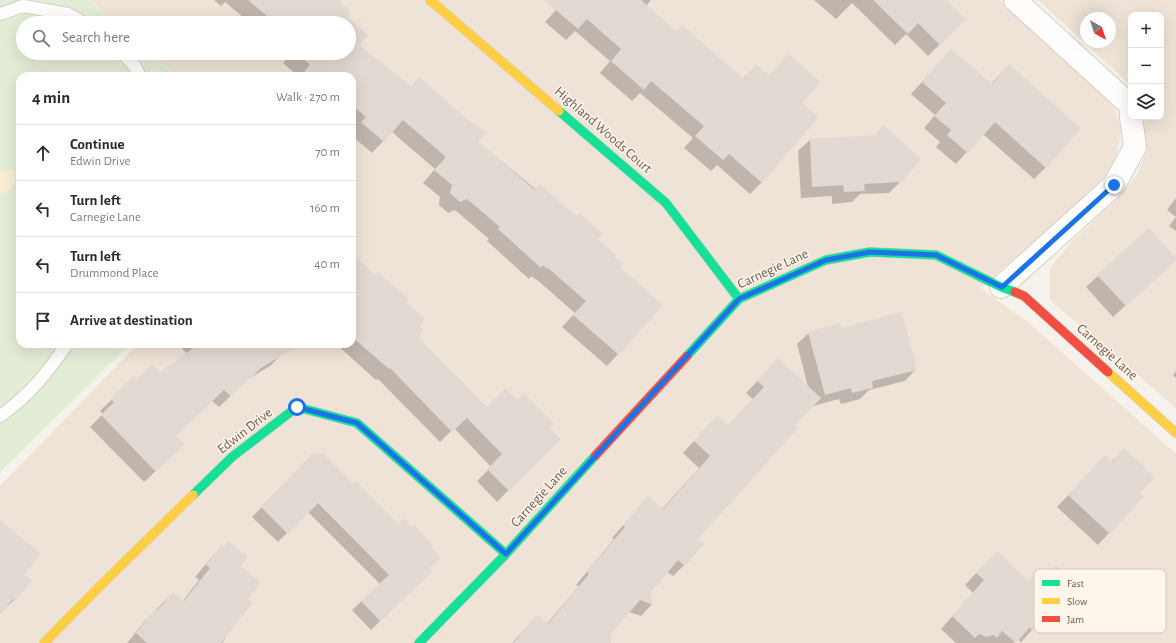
<!DOCTYPE html>
<html lang="en">
<head>
<meta charset="utf-8">
<style>
  :root { --surface:#fff; --page:#f7f7f7; --text:#2b2b33; --muted:#7c7c81; --line:#e1e1e2 }
  body { margin:0; font-family:"Alegreya Sans",sans-serif; background:var(--page); color:var(--text) }
  .controls { position:absolute; right:12px; top:12px; display:grid; overflow:hidden; border-radius:8px; box-shadow:0 4px 16px #0002 }
  .controls button { width:36px; height:36px; display:grid; place-items:center; padding:0; border:0; border-bottom:1px solid var(--line); background:var(--surface); color:var(--text); font:20px sans-serif }
  .compass { position:absolute; left:1080px; top:12px; width:36px; height:36px; border-radius:50%; background:var(--surface); box-shadow:0 4px 16px #0002; rotate:141deg }
  .stop { position:absolute; width:12px; height:12px; margin:-9px; border:3px solid #1a73e8; border-radius:50%; background:#fff }
  .stop.end { background:#1a73e8; border-color:#fff; box-shadow:0 1px 4px #0008 }
  .list { margin:0; padding:0; list-style:none }
  h2 { display:flex; justify-content:space-between; align-items:center; height:52px; margin:0; padding:0 16px; font-size:17px }
  h2 small { font-size:13px; font-weight:400; color:var(--muted) }
  .list li { display:grid; grid-template-columns:26px 1fr auto; gap:12px; align-items:center; box-sizing:border-box; height:56px; padding:0 16px; border-top:1px solid var(--line) }
  .list b { display:block; font-size:15px; white-space:nowrap }
  .list p { margin:0; font-size:13px; white-space:nowrap; color:var(--muted) }
  .list em { font-size:13px; font-style:normal; color:var(--muted) }
  .icon { flex:none; width:22px; height:22px; fill:none; stroke:currentColor; stroke-width:2; stroke-linecap:round; stroke-linejoin:round }
  .map { position:relative; flex:none; width:1176px; height:643px; overflow:hidden }
  .search { position:absolute; background:var(--surface); box-shadow:0 4px 16px #0002; left:16px; top:16px; width:340px; height:44px; display:flex; align-items:center; gap:10px; box-sizing:border-box; padding:0 14px; border-radius:22px; color:var(--muted); font-size:15px }
  .panel { position:absolute; background:var(--surface); box-shadow:0 4px 16px #0002; left:16px; top:72px; width:340px; height:276px; border-radius:12px }
  .map>svg:first-child { display:block }
  .residential { fill:#efe3d7; fill-rule:evenodd }
  .green { fill:#e3ecd5 }
  .sand { fill:#f8eed3 }
  .shadow { fill:#0003 }
  .building { fill:#e2d9d2 }
  .lines { fill:none; stroke-linecap:round; stroke-linejoin:round }
  .lane-casing { stroke:#d5cec8; stroke-width:14 }
  .street-casing { stroke:#d5cec8; stroke-width:24 }
  .fast-casing { stroke:#d5cdc6; stroke-width:10 }
  .slow-casing { stroke:#d5cdc6; stroke-width:10 }
  .jam-casing { stroke:#d5cdc6; stroke-width:10 }
  .lane { stroke:#fefdfc; stroke-width:12 }
  .street { stroke:#fefdfc; stroke-width:22 }
  .fast { stroke:#16e098; stroke-width:9 }
  .slow { stroke:#ffcf43; stroke-width:9 }
  .jam { stroke:#f24e42; stroke-width:9 }
  .route { stroke:#1a73e8; stroke-width:5 }
  .labels { text-anchor:middle; dominant-baseline:central; stroke-width:3; stroke-linejoin:round; paint-order:stroke }
  .street-label { font-size:14px; fill:#73584b; stroke:#fef6eb }
  .key { fill:#fef6eb; stroke:#d4c7bb; stroke-width:1 }
  .key-label { font-size:11px; fill:#73584b }
</style>
</head>
<body>
<div class="map">
<svg width="1176" height="643" viewBox="0 0 1176 643">
  <rect width="100%" height="100%" fill="#f6f1ea"/>
  <path class="residential" d="M89 0H1000L1091 82 1113 104 1121 130 1117 156 1100 184 980 288 1028 322 1176 454V643H0V486L138 344H352V76H178L151 53H349V23H116Z
    M1038 0H1176V408L1050 300V268L1071 242 1116 200 1136 176 1147 149 1143 117H1161V15H1131V86ZM1086 18H1110V42H1086Z"/>
  <path class="green" d="M0 0H88L115 23H23V53H150L177 76H20V344H130L0 472Z"/>
  <path class="sand" d="M0 169 4 172 11 169 15 170C16 177 15 190 7 192 5 193 2 192 0 193Z"/>
  <path class="shadow" d="M214 0H336L346 17 366 35 358 45 597 239 613 257 619 267 618 354 607 366 562 327 575 313 536 279H535L531 276 529 279 487 241 489 239 455 210 448 213 439 205 440 197 423 183 435 169 392 132 372 153 352 136V132L355 129 352 127V76H298L283 63 287 58 282 53H349V23H250L225 2 221 6Z
    M565 0H651L646 6 676 32 743 79 756 66 769 76 788 55 801 103 762 182 750 194 717 165 711 171 684 148 693 138 640 93 632 101 600 73 610 61 575 31 566 40 545 22Z
    M814 0H946L965 19 928 56 906 34 895 45 852 3 836 19Z
    M951 50 991 84 1009 65 1046 167 1034 179 983 134 956 164 936 147 940 142 924 128 935 115 911 94Z
    M883 127 901 181 889 193 860 194 852 202 832 204V196L801 198 798 151 810 140 874 136Z
    M1176 198V231L1169 226 1176 217 1167 210Z
    M1176 259 1113 317 1086 287 1098 276Z
    M352 260 405 302 417 327 416 337 487 408 548 428 559 439 497 502 477 481 491 467 454 428 440 442 378 379 376 380 336 344H352Z
    M841 329 916 369 905 381 869 390 860 399 841 404 839 399 813 406 794 425 697 539 684 565 673 576 667 572 650 592 652 604 641 616 629 612 611 633 608 643H512L537 616 547 624 579 586 576 585 614 539 612 538 648 497 662 509 699 468 683 453 706 428 728 426 753 399 746 393 767 371 808 387 797 344 809 333Z
    M178 344H297L281 355 270 366 248 379 219 407 212 401 175 436 172 456 144 482 90 427 103 414 100 411 134 378 137 381 160 374 187 354Z
    M1176 371V378L1173 375Z
    M1124 450 1139 493 1109 533 1098 545 1057 507 1105 456 1111 462Z
    M313 454 353 485 398 525 430 548 429 568 422 580 371 630 352 610 380 584 308 512 278 542 252 517Z
    M0 526 23 575 14 600 0 613Z
    M222 546 239 566 225 636 226 637 222 643H127L145 621 173 593 183 601 199 580 195 577 211 558Z
    M985 564 1032 630 1021 642 1018 639 1014 643H956L941 629 973 593 965 585Z"/>
  <path class="building" d="M248 0H338L351 12 347 17 368 35 359 45 411 86 419 77 461 114 486 133 478 142 535 190 540 184 576 216 579 213 603 234 598 239 616 255 614 257 623 264 620 267 663 305 619 355 573 315 586 301 548 268 547 269 543 265 541 268 498 229 500 227 467 199 460 202 450 193 452 185 434 170 446 157 403 120 384 142 361 122 366 117 352 105V76H301L310 65 297 53H349V23H275Z
    M544 0H641L676 31 682 25 744 79 756 64 769 76 788 54 821 82 802 103 819 117 762 183 729 154 723 160 695 136 704 126 651 81 644 90 611 61 621 49 587 19 578 29Z
    M873 0H947L966 19 940 45 918 23 908 34Z
    M951 49 992 84 1009 64 1081 129 1046 168 995 122 968 153 947 135 951 130 934 116 946 103 922 82Z
    M883 125 921 159 902 182 864 184 865 191 844 192 843 185 812 187 810 139 875 135Z
    M1149 228 1176 258V261L1126 306 1097 275Z
    M352 254 375 275 378 272 409 299 406 302 425 319 419 326 423 330 418 337 487 407 505 388 517 400 524 393 554 423 550 428 561 439 509 491 487 469 502 454 467 418 452 432 390 368 389 369 352 337Z
    M902 312 917 370 872 381 873 388 852 393 851 388 825 395 808 332 840 323 841 328Z
    M199 344H301L261 368 231 396 224 390 176 436 185 444 156 472 101 415 114 402 110 399 134 376 137 379 152 364 160 372Z
    M778 358 821 398 795 425 798 428 698 539 704 544 685 566 678 560 651 592 653 605 640 600 612 633 611 643H513L537 615 548 624 589 574 587 572 625 527 623 525 648 496 663 509 710 456 694 441 717 415 728 425 764 387 757 381Z
    M1124 448 1155 477 1140 493 1144 496 1110 534 1068 495 1105 455 1112 462Z
    M313 453 324 454 353 483 356 481 398 523 403 518 412 527 414 525 433 546 431 548 441 558 430 568 433 571 380 621 361 601 389 575 318 503 288 534 261 507Z
    M0 520 41 554 24 575 32 581 15 601 13 599 0 614Z
    M228 541 248 557 241 566 261 583 248 599 253 603 221 643H147L136 633 156 608 158 610 173 592 184 601 210 568 206 565 222 545 224 546Z
    M997 551 1028 581 1037 571 1044 578 1056 566 1075 585 1033 631 1030 627 1016 643 1002 631 997 638 993 635 986 637 979 634 975 638 952 616 984 580 976 573Z"/>
  <g class="lines">
    <g class="lane-casing">
      <path id="lane" d="M0 14 23 6 68 14 84 23
        M122 53 134 65 140 76
        M0 416C29 396 48 372 67 344"/>
    </g>
    <g class="street-casing">
      <path id="street" d="M1015 0 1130 105 1131 116
        M1001 287 1114 185 1135 147 1131 117"/>
    </g>
    <g class="fast-casing">
      <path id="fast" d="M559 111 666 203 739 299
        M687 356 739 299 826 260 870 252 936 255 1001 287 1015 292
        M193 495 232 457 297 407 357 423 506 554
        M419 643 506 554 595 456"/>
    </g>
    <g class="slow-casing">
      <path id="slow" d="M430 0 559 111
        M1108 372 1176 433
        M44 643 100 586 193 495"/>
    </g>
    <g class="jam-casing">
      <path id="jam" d="M1015 292 1024 296 1108 372
        M595 456 687 356"/>
    </g>
    <use href="#lane" class="lane"/>
    <use href="#street" class="street"/>
    <use href="#fast" class="fast"/>
    <use href="#slow" class="slow"/>
    <use href="#jam" class="jam"/>
  </g>
  <g class="lines">
    <path class="route" d="M297 407 357 423 506 554 739 299 826 260 870 252 936 255 1002 287 1114 185"/>
  </g>
  <g class="labels">
    <g class="street-label">
      <text transform="translate(603 130) rotate(41)">Highland Woods Court</text>
      <text transform="translate(773 269) rotate(-25)">Carnegie Lane</text>
      <text transform="translate(1107 352) rotate(42)">Carnegie Lane</text>
      <text transform="translate(245 431) rotate(-38)">Edwin Drive</text>
      <text transform="translate(539 497) rotate(-48)">Carnegie Lane</text>
    </g>
  </g>
  <rect x="1034" y="569" width="132" height="64" rx="6" class="key"/>
  <rect x="1042" y="580" width="18" height="6" fill="#16e098"/>
  <rect x="1042" y="598" width="18" height="6" fill="#ffcf43"/>
  <rect x="1042" y="616" width="18" height="6" fill="#f24e42"/>
  <g class="key-label">
    <text x="1067" y="587">Fast</text>
    <text x="1067" y="605">Slow</text>
    <text x="1067" y="623">Jam</text>
  </g>
</svg>
<div class="controls">
<button>+</button>
<button>−</button>
<button><svg class="icon" aria-label="layers" viewBox="0 0 24 24"><path d="M12 4l9 5-9 5-9-5zM3 14l9 5 9-5"/></svg></button>
</div>
<svg class="compass" viewBox="-18 -18 36 36"><path d="M0-13l5 13h-10z" fill="#e53935"/><path d="M0 13l5-13h-10z" fill="#7c7c81"/></svg>
<div class="stop" style="left:297px;top:407px"></div>
<div class="stop end" style="left:1114px;top:185px"></div>
<div class="search"><svg class="icon" aria-label="search" viewBox="0 0 24 24"><circle cx="10" cy="10" r="6"/><path d="M15 15l6 6"/></svg>Search here</div>
<section class="panel">
<h2>4 min<small>Walk · 270 m</small></h2>
<ul class="list">
<li><svg class="icon" aria-label="ahead" viewBox="0 0 24 24"><path d="M12 20V5M6 11l6-6 6 6"/></svg><div><b>Continue</b><p>Edwin Drive</p></div><em>70 m</em></li>
<li><svg class="icon" aria-label="left" viewBox="0 0 24 24"><path d="M17 20v-9H6M10 6l-5 5 5 5"/></svg><div><b>Turn left</b><p>Carnegie Lane</p></div><em>160 m</em></li>
<li><svg class="icon" aria-label="left" viewBox="0 0 24 24"><path d="M17 20v-9H6M10 6l-5 5 5 5"/></svg><div><b>Turn left</b><p>Drummond Place</p></div><em>40 m</em></li>
<li><svg class="icon" aria-label="arrive" viewBox="0 0 24 24"><path d="M6 21V4h12l-3 4 3 4H6"/></svg><div><b>Arrive at destination</b></div></li>
</ul>
</section>
</div>
</body>
</html>
